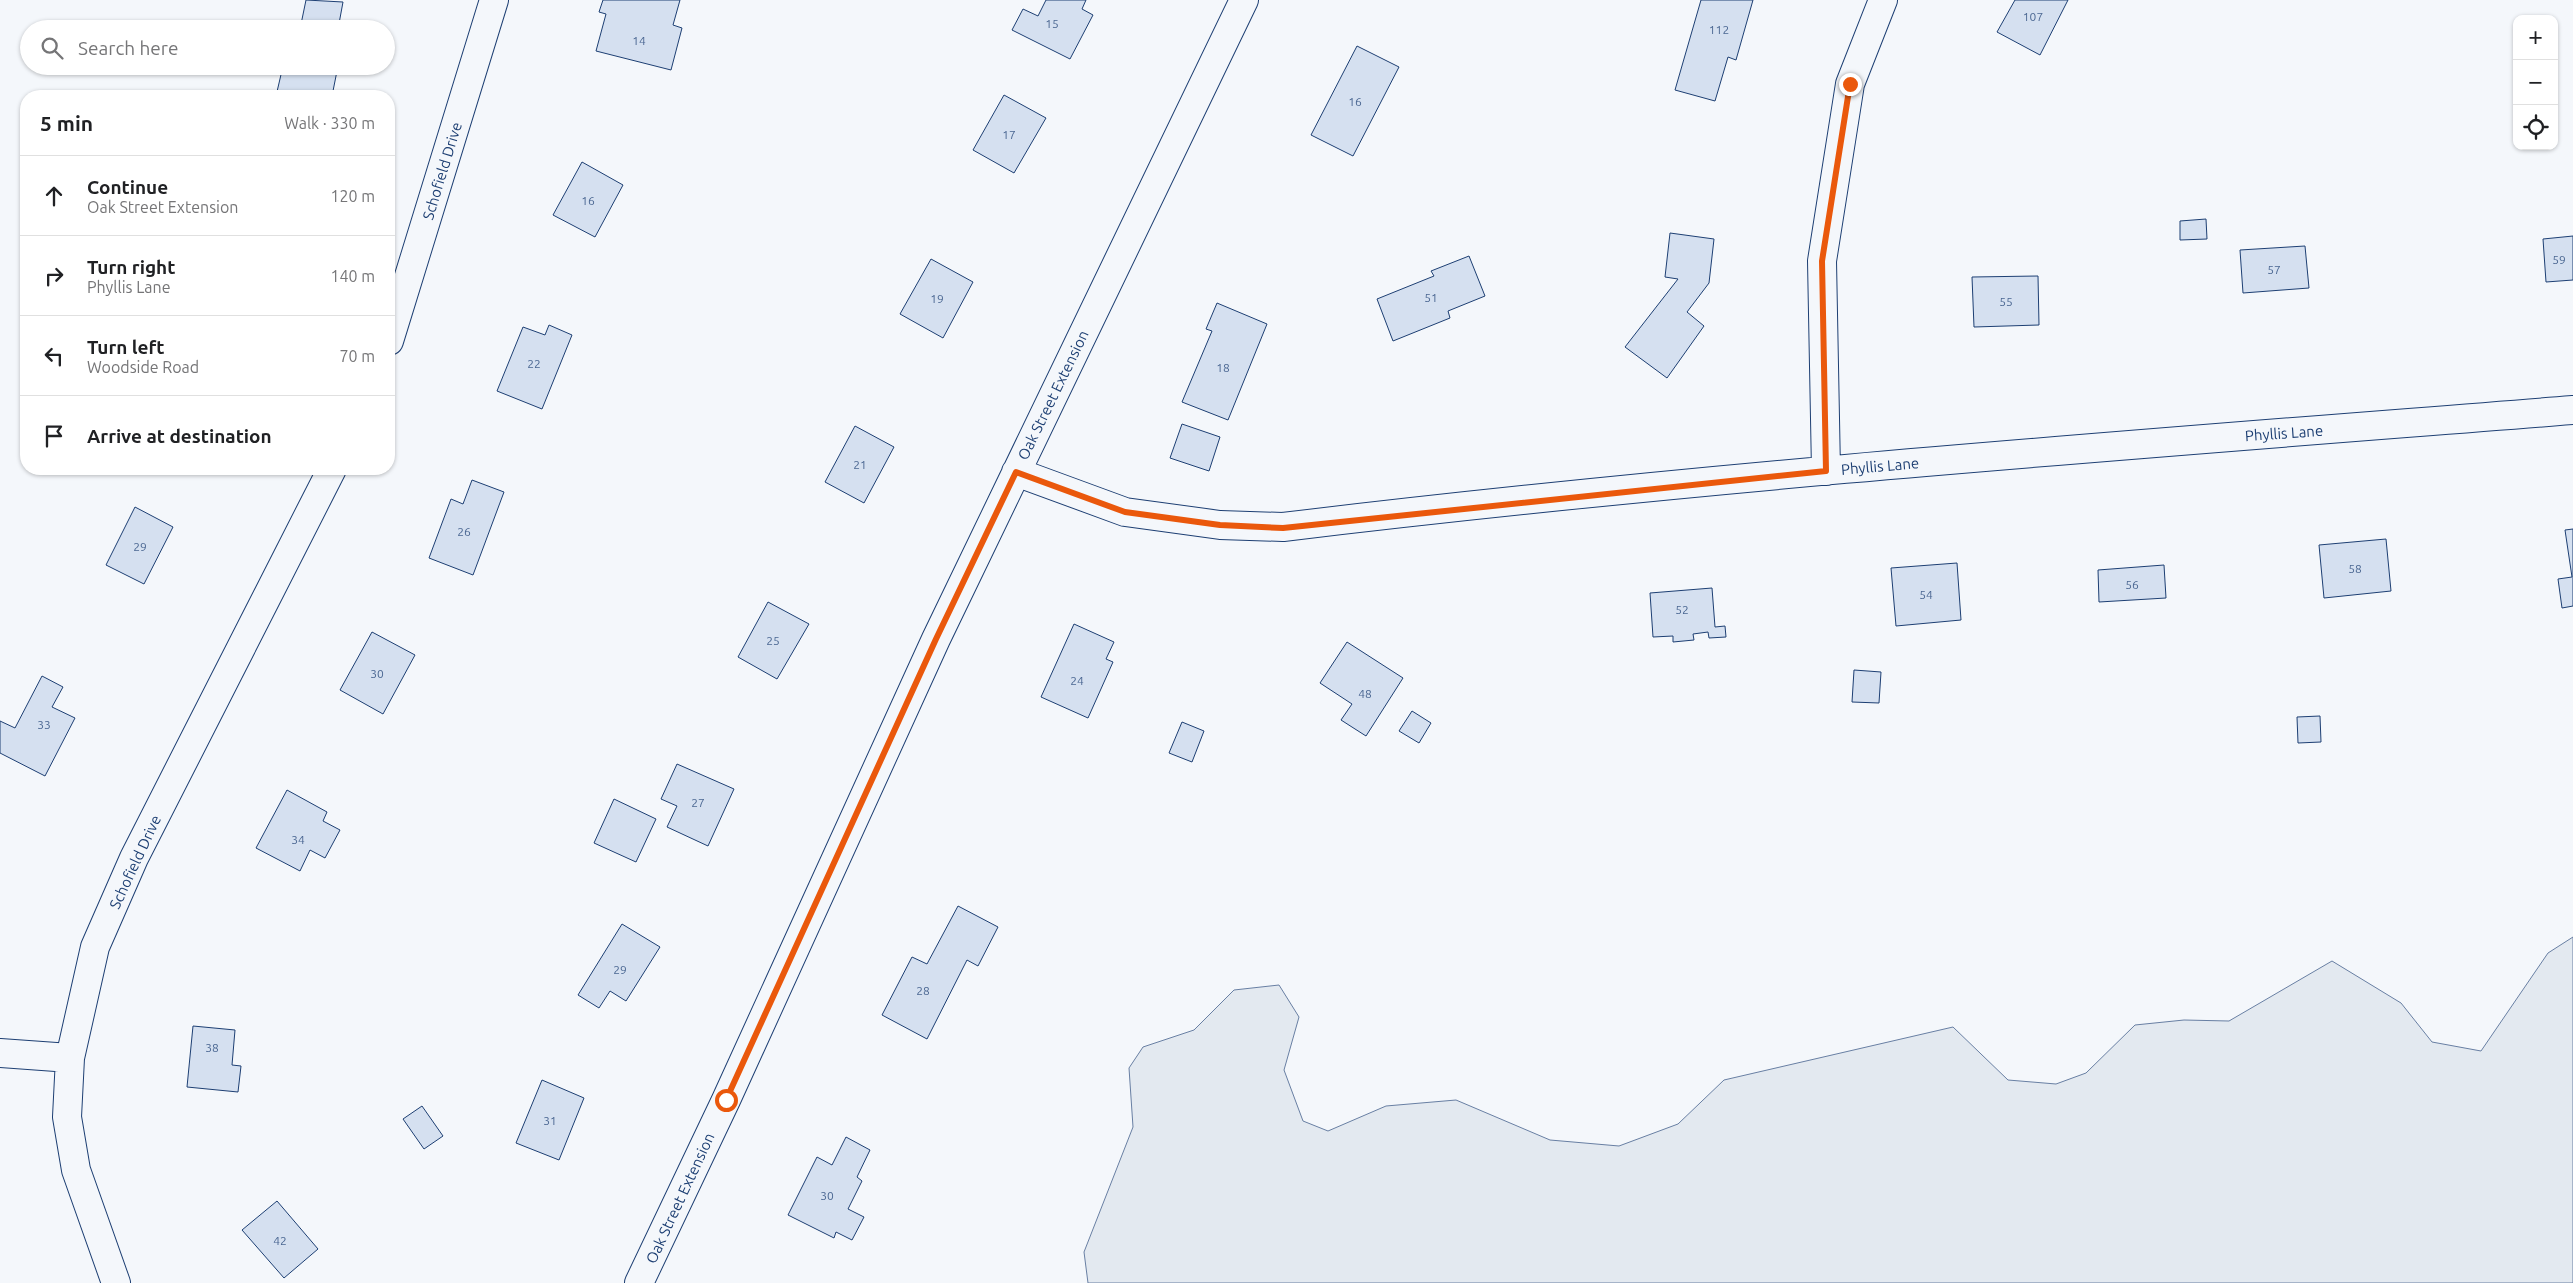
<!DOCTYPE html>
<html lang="en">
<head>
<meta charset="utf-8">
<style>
  :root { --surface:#fff; --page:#f6f6f6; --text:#202124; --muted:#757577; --line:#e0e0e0 }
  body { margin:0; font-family:Ubuntu,sans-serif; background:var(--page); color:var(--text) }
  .controls { position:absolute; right:15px; top:15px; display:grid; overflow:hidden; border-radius:10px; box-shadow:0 1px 4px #0004 }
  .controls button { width:45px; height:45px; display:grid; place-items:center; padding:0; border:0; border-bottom:1px solid var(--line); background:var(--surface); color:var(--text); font:25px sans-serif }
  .stop { position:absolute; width:15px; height:15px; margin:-11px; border:4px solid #ea580c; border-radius:50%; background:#fff }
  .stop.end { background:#ea580c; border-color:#fff; box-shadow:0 1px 5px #0008 }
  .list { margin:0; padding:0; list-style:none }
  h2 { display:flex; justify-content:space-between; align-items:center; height:65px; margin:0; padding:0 20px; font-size:21px }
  h2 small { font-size:16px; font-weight:400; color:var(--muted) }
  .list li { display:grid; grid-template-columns:32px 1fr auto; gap:15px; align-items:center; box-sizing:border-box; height:80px; padding:0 20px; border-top:1px solid var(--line) }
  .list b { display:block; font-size:19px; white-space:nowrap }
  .list p { margin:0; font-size:16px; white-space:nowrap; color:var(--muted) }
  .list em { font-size:16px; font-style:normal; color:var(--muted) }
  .icon { flex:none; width:28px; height:28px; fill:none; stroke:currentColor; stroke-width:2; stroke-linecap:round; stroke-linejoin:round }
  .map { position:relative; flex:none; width:2573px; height:1283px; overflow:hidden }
  .search { position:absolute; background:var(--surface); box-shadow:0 1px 4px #0004; left:20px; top:20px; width:375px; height:55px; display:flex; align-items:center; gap:12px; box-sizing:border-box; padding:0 18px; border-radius:28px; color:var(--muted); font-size:19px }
  .panel { position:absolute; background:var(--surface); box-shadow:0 1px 4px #0004; left:20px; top:90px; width:375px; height:385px; border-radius:20px }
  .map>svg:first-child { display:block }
  .green { fill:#e3e9f0; stroke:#687fa3 }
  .building { fill:#d5e0f0; stroke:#1d3f73 }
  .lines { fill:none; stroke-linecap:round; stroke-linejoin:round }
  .minor-casing { stroke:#1d3f73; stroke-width:30 }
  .minor { stroke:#f4f7fb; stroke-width:28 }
  .route { stroke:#ea580c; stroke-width:6 }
  .labels { text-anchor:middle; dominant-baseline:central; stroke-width:4; stroke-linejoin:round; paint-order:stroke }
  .number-label { font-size:12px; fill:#4b6792 }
  .street-label { font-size:15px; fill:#1d3f73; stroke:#f4f7fb }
</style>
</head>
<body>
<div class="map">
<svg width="2573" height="1283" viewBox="0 0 2573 1283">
  <rect width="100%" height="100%" fill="#f4f7fb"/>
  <path class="green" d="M2573 937V1283H1088L1084 1252 1133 1127 1129 1068 1143 1047 1194 1030 1234 990 1279 985 1299 1017 1284 1070 1303 1121 1328 1131 1386 1106 1456 1100 1550 1140 1619 1146 1678 1124 1724 1080 1953 1027 2008 1080 2056 1084 2086 1073 2135 1025 2184 1020 2229 1021 2332 961 2401 1003 2432 1042 2481 1051 2548 953Z"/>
  <path class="building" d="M306 0 343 2 338 29H300Z
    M603 0H680L673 25 682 28 671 70 596 51 606 14 599 12Z
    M1046 0H1086L1082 9 1093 15 1070 59 1012 30 1023 9 1038 16Z
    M1701 0H1753L1736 60 1728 57 1715 101 1675 90Z
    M2015 0H2068L2040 55 1997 32Z
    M1357 46 1399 67 1353 156 1311 135Z
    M283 66H338L332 96H276Z
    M1004 95 1046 118 1014 173 973 150Z
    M582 162 623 185 595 237 553 215Z
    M2206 219 2207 239 2180 240V221Z
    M1670 233 1714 239 1709 283 1687 312 1704 326 1667 378 1625 347 1678 279 1665 277Z
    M2573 236V280L2546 282 2543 239Z
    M2305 246 2309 288 2243 293 2240 250Z
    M1469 256 1485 296 1448 311 1450 318 1393 341 1377 299 1434 276 1431 271Z
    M931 259 973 282 943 338 900 314Z
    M2038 276 2039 325 1974 327 1972 277Z
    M1217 303 1267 324 1228 420 1182 402 1212 331 1206 329Z
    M549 325 572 335 542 409 497 391 523 327 545 335Z
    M1182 424 1220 437 1209 471 1170 458Z
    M855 426 894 447 864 503 825 482Z
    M472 480 504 492 473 575 429 558 451 499 463 504Z
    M135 507 173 527 144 584 106 565Z
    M2573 529V606L2562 608 2558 579 2572 577 2565 530Z
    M2386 539 2391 591 2324 598 2319 545Z
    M1957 563 1961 620 1896 626 1891 568Z
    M2164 565 2166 598 2099 602 2098 570Z
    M1712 588 1715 627 1725 626 1726 637 1709 638 1708 632 1693 634 1694 640 1673 642V636L1653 637 1650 593Z
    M768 602 809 624 777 679 738 657Z
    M1074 624 1114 642 1106 659 1113 662 1088 718 1041 697Z
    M372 632 415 655 383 714 340 690Z
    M1347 642 1403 678 1366 736 1341 720 1352 704 1320 683Z
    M1854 670 1881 672 1879 703 1852 702Z
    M42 676 63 687 52 707 75 718 45 776 0 753V721L15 728Z
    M1412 711 1431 723 1419 743 1399 731Z
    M2320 716 2321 742 2298 743 2297 717Z
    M1182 722 1204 731 1192 762 1169 753Z
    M677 764 734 789 708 846 667 827 677 806 661 799Z
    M287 790 327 812 323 821 340 830 325 858 310 850 300 871 256 848Z
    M614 799 656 819 636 862 594 843Z
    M958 906 998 927 978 966 967 960 927 1039 882 1015 912 957 927 964Z
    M622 924 660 947 626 1001 610 991 599 1008 578 995Z
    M193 1026 235 1030 232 1065 241 1066 238 1092 187 1087Z
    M542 1080 584 1098 559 1160 516 1143Z
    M422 1106 443 1136 424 1149 403 1119Z
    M846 1137 870 1150 857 1177 862 1181 848 1209 864 1217 852 1240 836 1232 834 1238 788 1215 817 1157 832 1165Z
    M277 1201 318 1249 284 1278 242 1230Z"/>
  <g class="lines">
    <g class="minor-casing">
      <path id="minor" d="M389 341 494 0
        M1826 471 1822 261 1850 84 1883 0
        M1016 472 1125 512 1220 525 1283 527C1712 475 2143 444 2573 410
        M0 1053 70 1058
        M116 1283 76 1170 67 1117 70 1058 95 947 134 858 332 469
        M639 1283 726 1100 936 639 1244 0"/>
    </g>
    <use href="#minor" class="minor"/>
  </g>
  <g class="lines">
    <path class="route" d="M726 1100 936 639 1016 472 1125 512 1220 525 1283 528 1826 471 1822 261 1850 84"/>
  </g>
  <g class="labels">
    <g class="number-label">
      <text x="2033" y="16">107</text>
      <text x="1052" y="23">15</text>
      <text x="1719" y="29">112</text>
      <text x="639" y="40">14</text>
      <text x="1355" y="101">16</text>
      <text x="1009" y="134">17</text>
      <text x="588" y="200">16</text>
      <text x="2559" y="259">59</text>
      <text x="2274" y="269">57</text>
      <text x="1431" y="297">51</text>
      <text x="937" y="298">19</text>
      <text x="2006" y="301">55</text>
      <text x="534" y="363">22</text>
      <text x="1223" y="367">18</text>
      <text x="860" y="464">21</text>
      <text x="464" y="531">26</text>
      <text x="140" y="546">29</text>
      <text x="2355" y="568">58</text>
      <text x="2132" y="584">56</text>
      <text x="1926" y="594">54</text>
      <text x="1682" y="609">52</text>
      <text x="773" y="640">25</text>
      <text x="377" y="673">30</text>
      <text x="1077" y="680">24</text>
      <text x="1365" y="693">48</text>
      <text x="44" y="724">33</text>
      <text x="698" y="802">27</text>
      <text x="298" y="839">34</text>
      <text x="620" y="969">29</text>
      <text x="923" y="990">28</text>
      <text x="212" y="1047">38</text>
      <text x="550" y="1120">31</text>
      <text x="827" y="1195">30</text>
      <text x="280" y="1240">42</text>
    </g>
    <g class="street-label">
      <text transform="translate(442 171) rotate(-73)">Schofield Drive</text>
      <text transform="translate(1053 395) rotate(-64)">Oak Street Extension</text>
      <text transform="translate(2284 433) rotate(-4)">Phyllis Lane</text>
      <text transform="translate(1880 466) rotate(-5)">Phyllis Lane</text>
      <text transform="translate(135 862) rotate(-65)">Schofield Drive</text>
      <text transform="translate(680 1198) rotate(-65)">Oak Street Extension</text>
    </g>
  </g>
</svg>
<div class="controls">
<button>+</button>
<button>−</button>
<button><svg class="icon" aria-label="locate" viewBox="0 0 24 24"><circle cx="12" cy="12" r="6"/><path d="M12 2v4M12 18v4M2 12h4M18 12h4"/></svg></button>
</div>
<div class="stop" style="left:726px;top:1100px"></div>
<div class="stop end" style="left:1850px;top:84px"></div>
<div class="search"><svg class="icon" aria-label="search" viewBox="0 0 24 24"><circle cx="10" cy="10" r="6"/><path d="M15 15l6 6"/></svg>Search here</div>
<section class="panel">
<h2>5 min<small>Walk · 330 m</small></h2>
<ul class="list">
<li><svg class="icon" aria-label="ahead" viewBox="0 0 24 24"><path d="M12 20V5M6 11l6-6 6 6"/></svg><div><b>Continue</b><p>Oak Street Extension</p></div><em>120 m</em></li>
<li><svg class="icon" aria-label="right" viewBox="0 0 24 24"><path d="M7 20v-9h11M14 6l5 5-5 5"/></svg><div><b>Turn right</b><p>Phyllis Lane</p></div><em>140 m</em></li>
<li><svg class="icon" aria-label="left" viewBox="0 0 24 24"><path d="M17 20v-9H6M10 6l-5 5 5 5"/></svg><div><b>Turn left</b><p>Woodside Road</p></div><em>70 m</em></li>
<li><svg class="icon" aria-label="arrive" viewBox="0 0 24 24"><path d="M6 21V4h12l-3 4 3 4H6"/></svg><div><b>Arrive at destination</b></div></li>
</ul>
</section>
</div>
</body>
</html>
